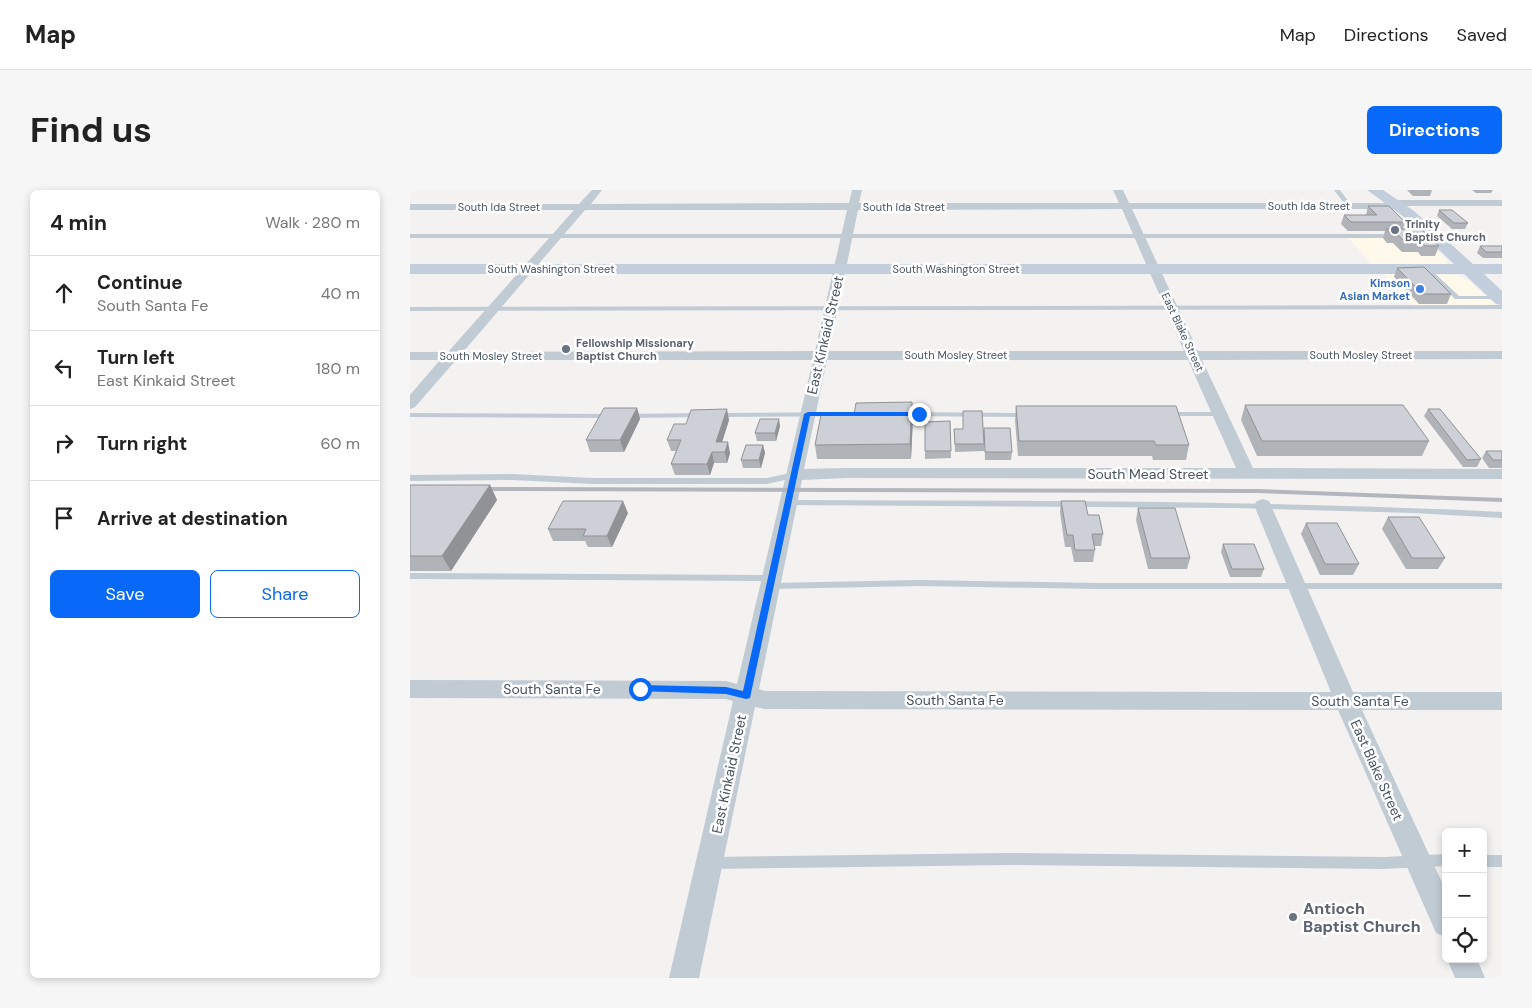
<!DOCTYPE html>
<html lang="en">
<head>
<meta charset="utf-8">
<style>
  :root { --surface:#fff; --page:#f6f6f6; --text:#222; --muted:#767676; --line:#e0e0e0; --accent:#0868f7 }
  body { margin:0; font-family:"DM Sans",sans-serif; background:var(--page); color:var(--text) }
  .controls { position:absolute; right:15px; bottom:15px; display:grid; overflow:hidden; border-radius:8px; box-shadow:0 2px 8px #0003 }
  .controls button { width:45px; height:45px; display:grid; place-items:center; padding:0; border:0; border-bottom:1px solid var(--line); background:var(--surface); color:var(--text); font:25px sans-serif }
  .stop { position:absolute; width:15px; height:15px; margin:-11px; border:4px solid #0868f7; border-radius:50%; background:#fff }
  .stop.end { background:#0868f7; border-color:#fff; box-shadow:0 1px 5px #0008 }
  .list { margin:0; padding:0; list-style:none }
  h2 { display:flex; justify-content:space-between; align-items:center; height:65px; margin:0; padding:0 20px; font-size:21px }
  h2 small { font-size:16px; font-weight:400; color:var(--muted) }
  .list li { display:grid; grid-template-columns:32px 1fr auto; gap:15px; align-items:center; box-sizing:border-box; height:75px; padding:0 20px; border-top:1px solid var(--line) }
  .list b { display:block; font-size:19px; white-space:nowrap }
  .list p { margin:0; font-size:16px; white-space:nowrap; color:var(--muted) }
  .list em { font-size:16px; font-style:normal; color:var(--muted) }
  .actions { display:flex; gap:10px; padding:15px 20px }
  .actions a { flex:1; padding:11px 0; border:1px solid var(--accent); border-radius:8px; text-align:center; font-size:18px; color:var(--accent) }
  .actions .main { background:var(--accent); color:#fff }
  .icon { flex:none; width:28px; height:28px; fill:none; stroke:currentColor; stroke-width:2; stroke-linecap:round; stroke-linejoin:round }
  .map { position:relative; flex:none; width:1092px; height:788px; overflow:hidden; border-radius:8px }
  header { display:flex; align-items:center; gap:30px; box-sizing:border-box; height:70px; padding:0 25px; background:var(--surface); border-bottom:1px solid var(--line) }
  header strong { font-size:24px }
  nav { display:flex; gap:28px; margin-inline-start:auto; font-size:18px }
  .intro { display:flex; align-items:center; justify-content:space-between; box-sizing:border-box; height:120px; padding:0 30px }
  h1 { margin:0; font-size:35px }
  .button { padding:12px 22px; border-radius:8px; background:var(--accent); color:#fff; font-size:18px; font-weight:700 }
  main { display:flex; gap:30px; padding:0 30px }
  aside { flex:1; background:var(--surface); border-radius:8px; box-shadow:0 2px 8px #0003 }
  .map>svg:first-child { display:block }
  .commercial { fill:#fef9eb }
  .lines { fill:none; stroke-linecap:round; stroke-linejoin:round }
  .lane { fill:#c1cbd4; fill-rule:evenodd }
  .street { fill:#c1cbd4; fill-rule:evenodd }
  .secondary { fill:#c2cedb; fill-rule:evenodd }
  .rail { stroke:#b3b6bc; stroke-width:4 }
  .wall { fill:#b0b3b8 }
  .shaded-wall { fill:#909296 }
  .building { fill:#cdd0d6; stroke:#909296 }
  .route { fill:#0868f7 }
  .worship-dot { fill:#6b7280; stroke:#fff; stroke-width:2 }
  .shop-dot { fill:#3f7fe0; stroke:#fff; stroke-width:2 }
  .labels { text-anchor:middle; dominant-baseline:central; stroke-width:5; stroke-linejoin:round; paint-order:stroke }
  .far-street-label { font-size:11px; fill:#475461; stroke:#fff }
  .far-worship-label { font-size:11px; font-weight:bold; fill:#5b616d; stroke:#fff; text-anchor:start }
  .far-shop-label { font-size:11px; font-weight:bold; fill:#366cbe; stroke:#fff; text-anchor:end }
  .street-label { font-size:14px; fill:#475461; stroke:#fff }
  .near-worship-label { font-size:16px; font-weight:bold; fill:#5b616d; stroke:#fff; text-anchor:start }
</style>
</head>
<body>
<header>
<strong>Map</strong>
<nav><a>Map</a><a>Directions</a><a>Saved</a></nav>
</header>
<div class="intro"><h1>Find us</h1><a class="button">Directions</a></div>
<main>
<aside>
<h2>4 min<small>Walk · 280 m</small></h2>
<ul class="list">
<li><svg class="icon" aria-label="ahead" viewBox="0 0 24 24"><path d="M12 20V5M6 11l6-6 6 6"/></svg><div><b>Continue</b><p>South Santa Fe</p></div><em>40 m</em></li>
<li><svg class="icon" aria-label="left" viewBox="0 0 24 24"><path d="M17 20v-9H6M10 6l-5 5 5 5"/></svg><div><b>Turn left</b><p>East Kinkaid Street</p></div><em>180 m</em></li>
<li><svg class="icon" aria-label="right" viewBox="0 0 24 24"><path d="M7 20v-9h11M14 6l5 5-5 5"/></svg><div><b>Turn right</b></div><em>60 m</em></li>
<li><svg class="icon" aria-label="arrive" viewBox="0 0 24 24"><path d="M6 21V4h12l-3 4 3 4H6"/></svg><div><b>Arrive at destination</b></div></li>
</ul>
<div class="actions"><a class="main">Save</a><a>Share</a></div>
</aside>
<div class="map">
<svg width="1092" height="788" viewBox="0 0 1092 788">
  <rect width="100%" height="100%" fill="#f4f1f1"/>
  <path class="commercial" d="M1009 43 1036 69 1037 74 963 76 935 44Z
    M973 83 1046 85 1058 90 1090 119 1004 118Z"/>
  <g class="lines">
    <path class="lane" d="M924 0H930L942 16 941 17H937Z
      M0 44H987L990 46 987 48H0Z
      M1015 78H1019L1049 106H1090L1092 107V109H1045L1015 80Z
      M1092 115V119L0 121V117Z
      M456 222H459V226L306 227 302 225 306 223Z
      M488 222 619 223 623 225 619 227 491 226H488Z
      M753 222H810L814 224 810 226H756L752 224Z
      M0 223 201 224 205 226 201 228 0 227Z
      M291 223H294V227L216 228 212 226 216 224Z
      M385 282 389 285 388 287 357 294H182L103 290 0 291V285L103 284 182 288H357Z
      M378 310C616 311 854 310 1092 322V328L1003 323 824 318 375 315 374 313Z
      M0 383 362 385 367 388 362 391 0 389Z
      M510 390 688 393H1092V399H688L510 396 360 399 355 396 360 393Z
      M598 663 974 667 1036 664V676L974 679 598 675 300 679 295 677 293 673 295 669 300 667Z
      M1073 665H1092V677H1073Z"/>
    <path class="street" d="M182 0H192L181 14 439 13 442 0H452L449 13H709L703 0H713L719 13H979L984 10H1092V16H990L985 19H722L788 161H1092V169L792 170 843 278 1092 279V289L437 288 392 290 349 499 355 501 921 502 844 315 847 311 853 309 859 311 943 502H1092V520H952L1036 701V747L1026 743 928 520 355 519 345 517 289 788H259L323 511 316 509 0 508V490L316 491 327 494 403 170H46L5 217 0 219V205L30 170H0V162H38L164 20H0V14H169ZM712 19 774 161H419L448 20ZM175 20H437L405 161 53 162ZM417 170H778L826 278H437L394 279Z
      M1037 769H1067L1075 788H1045Z"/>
    <path class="secondary" d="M957 0H973L1004 21 1063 74H1092V84H1074L1092 101V115L1086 114 1054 84H0V74H1044L994 27Z"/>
    <path class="rail" d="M67 299 847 301 1092 310"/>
  </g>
  <path class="wall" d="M997 0H1022L1020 6H1003Z
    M1062 0H1083L1081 3H1066Z
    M958 16 995 32 993 39 1029 56 1025 66H1011L1008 62H992L983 53H977L973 48 975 41H938L931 34 934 25H956Z
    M1029 20 1058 33 1055 39H1042L1027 26Z
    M1070 56H1092V68H1073L1067 63Z
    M987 78 1041 104 1037 114H1009L984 87Z
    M502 212 503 227 501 269H407L405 255 444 225Z
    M835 215 1019 251 1012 266H847L831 230Z
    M606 216 779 255 776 270H743L742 266H608L605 230Z
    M227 218 230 229 214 262H180L176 250Z
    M1018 219 1071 269 1067 277H1053L1014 226Z
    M319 230 312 252 320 263 317 273H304L300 285H265L261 274 267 261H261L257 250 276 234Z
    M540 231 541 268 515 269V261Z
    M370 236 366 251H347L345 243Z
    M574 238 602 262 601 270H575Z
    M544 239 574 254V261L545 262Z
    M353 255 355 263 351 278H333L331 270Z
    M1076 261H1092V278H1079L1072 268Z
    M0 295H80L87 310 41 381H0Z
    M651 311 678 325 693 344 691 356H684L685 360 683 372H664L661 357H655L650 322Z
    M728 318 780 368 777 379H738L726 330Z
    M218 323 202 357H178L175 351H143L138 339Z
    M978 327 1035 368 1028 379H996L972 339Z
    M896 333 949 374 943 385H910L891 344Z
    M813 354 854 379 851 387H820L811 362Z"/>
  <path class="shaded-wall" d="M502 212 503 227 501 269 500 254Z
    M227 218 230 229 214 262 210 250Z
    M317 219 319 230 309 262 306 252Z
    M369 229 370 236 366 251 365 243Z
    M318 252 320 263 317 273 315 262Z
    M353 255 355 263 351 278 349 270Z
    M302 262 304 273 300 285 297 274Z
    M80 295 87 310 41 381 32 366Z
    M213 311 218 323 202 357 197 346Z"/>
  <path class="building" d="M958 16H979L995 32H941L934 25H967Z
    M1029 20H1042L1058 33H1044Z
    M976 39H1011L1029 56H1015L1011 53H996L987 44H981Z
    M1070 56H1092V62H1076Z
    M1014 77 1041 104H1013L987 78Z
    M502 212 500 254 405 255 411 225H444L446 213Z
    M835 215H993L1019 251H852Z
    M606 216H766L779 255H746L744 251H609Z
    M194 218H227L210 250H176Z
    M317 219 306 252H318L315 262H302L297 274H261L271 250H257L264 234H276L281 220Z
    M1018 219H1030L1071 269 1057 270Z
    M553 221H572L574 254H545L544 239H553Z
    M350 229H369L365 243H345Z
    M540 231 541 261H515V232Z
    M574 238H600L602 262H575Z
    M336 255H353L349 270H331Z
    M1076 261H1092V270H1083Z
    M0 295H80L32 366H0Z
    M153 311H213L197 346H173L176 339H138Z
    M651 311H675L678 325H689L693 344H682L685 360H665L663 345H657Z
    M728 318H765L780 368H741Z
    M978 327H1009L1035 368H1002Z
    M896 333H927L949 374H915Z
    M813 354H844L854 379H822Z"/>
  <path class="route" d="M398 222H509L512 224 509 226H400L340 508 336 509 316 504 227 501V496L230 495 316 497 333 501 394 224Z"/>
  <g class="worship-dot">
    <circle cx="985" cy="40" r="5"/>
    <circle cx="156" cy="159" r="5"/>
    <circle cx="883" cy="727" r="5"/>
  </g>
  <circle class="shop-dot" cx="1010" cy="99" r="5"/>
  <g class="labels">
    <g class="far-street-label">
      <text x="899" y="16">South Ida Street</text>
      <text x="89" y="17">South Ida Street</text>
      <text x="494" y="17">South Ida Street</text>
      <text x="141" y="79">South Washington Street</text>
      <text x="546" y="79">South Washington Street</text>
      <text transform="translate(773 142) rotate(65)">East Blake Street</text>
      <text x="546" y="165">South Mosley Street</text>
      <text x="951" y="165">South Mosley Street</text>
      <text x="81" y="166">South Mosley Street</text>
    </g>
    <g class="far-worship-label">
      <text x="995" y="34">Trinity<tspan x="995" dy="13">Baptist Church</tspan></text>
      <text x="166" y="153">Fellowship Missionary<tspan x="166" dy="13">Baptist Church</tspan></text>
    </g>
    <g class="far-shop-label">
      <text x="1000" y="93">Kimson<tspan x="1000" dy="13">Asian Market</tspan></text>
    </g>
    <g class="street-label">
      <text transform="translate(415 145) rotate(-77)">East Kinkaid Street</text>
      <text x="738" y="284">South Mead Street</text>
      <text x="142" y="499">South Santa Fe</text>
      <text x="545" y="510">South Santa Fe</text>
      <text x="950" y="511">South Santa Fe</text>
      <text transform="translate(967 580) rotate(66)">East Blake Street</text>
      <text transform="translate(319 584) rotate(-78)">East Kinkaid Street</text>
    </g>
    <g class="near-worship-label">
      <text x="893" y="718">Antioch<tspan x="893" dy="18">Baptist Church</tspan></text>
    </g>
  </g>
</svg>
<div class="controls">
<button>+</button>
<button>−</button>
<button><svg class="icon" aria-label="locate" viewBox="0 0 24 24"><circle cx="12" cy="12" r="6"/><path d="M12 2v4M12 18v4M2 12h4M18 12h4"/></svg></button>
</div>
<div class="stop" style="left:230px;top:499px"></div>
<div class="stop end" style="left:509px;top:224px"></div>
</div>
</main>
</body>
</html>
